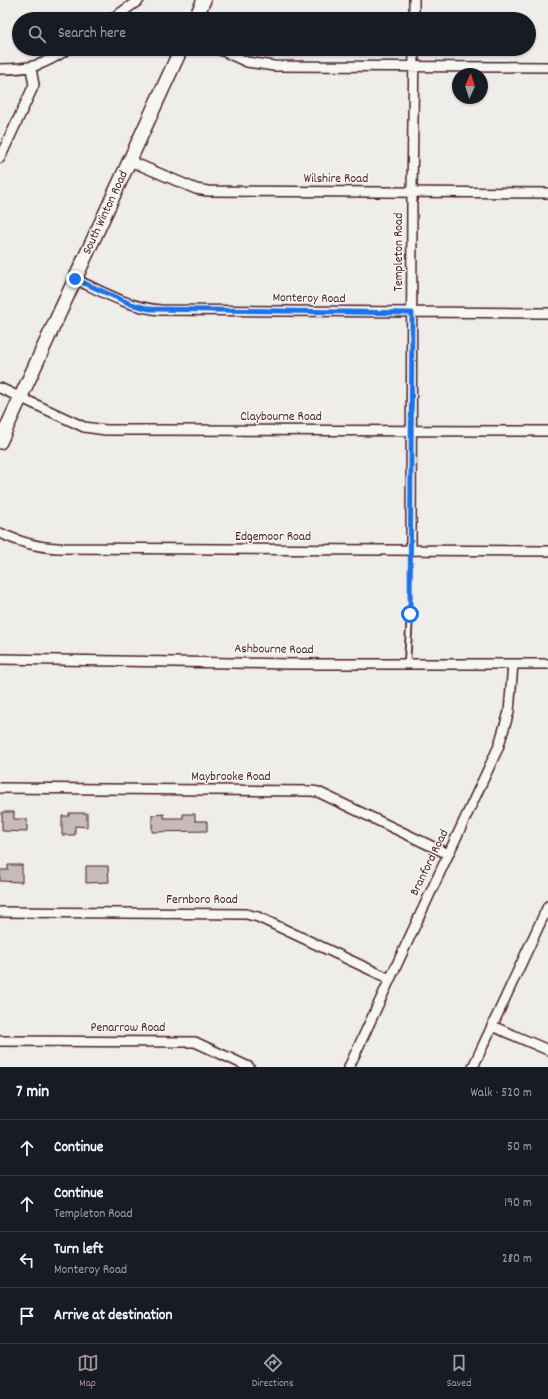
<!DOCTYPE html>
<html lang="en">
<head>
<meta charset="utf-8">
<style>
  :root { --surface:#171b24; --page:#242831; --text:#f1f3f6; --muted:#9ea1a6; --line:#363941; --accent:#a6949b }
  body { margin:0; font-family:Dekko,sans-serif; background:var(--page); color:var(--text) }
  .compass { position:absolute; left:452px; top:68px; width:36px; height:36px; border-radius:50%; background:var(--surface); box-shadow:0 1px 3px #0004; rotate:3deg }
  .stop { position:absolute; width:12px; height:12px; margin:-9px; border:3px solid #1a73e8; border-radius:50%; background:#fff }
  .stop.end { background:#1a73e8; border-color:#fff; box-shadow:0 1px 4px #0008 }
  .list { margin:0; padding:0; list-style:none }
  h2 { display:flex; justify-content:space-between; align-items:center; height:52px; margin:0; padding:0 16px; font-size:17px }
  h2 small { font-size:13px; font-weight:400; color:var(--muted) }
  .list li { display:grid; grid-template-columns:26px 1fr auto; gap:12px; align-items:center; box-sizing:border-box; height:56px; padding:0 16px; border-top:1px solid var(--line) }
  .list b { display:block; font-size:15px; white-space:nowrap }
  .list p { margin:0; font-size:13px; white-space:nowrap; color:var(--muted) }
  .list em { font-size:13px; font-style:normal; color:var(--muted) }
  .icon { flex:none; width:22px; height:22px; fill:none; stroke:currentColor; stroke-width:2; stroke-linecap:round; stroke-linejoin:round }
  .map { position:relative; flex:none; width:548px; height:1067px; overflow:hidden }
  .search { position:absolute; background:var(--surface); box-shadow:0 1px 3px #0004; left:12px; right:12px; top:12px; height:44px; display:flex; align-items:center; gap:10px; box-sizing:border-box; padding:0 14px; border-radius:22px; color:var(--muted); font-size:15px }
  .sheet { height:276px; background:var(--surface) }
  nav { display:flex; justify-content:space-around; align-items:center; box-sizing:border-box; height:56px; border-top:1px solid var(--line); background:var(--surface); font-size:11px; color:var(--muted) }
  nav a { display:grid; justify-items:center; gap:2px }
  nav .on { color:var(--accent) }
  .map>svg:first-child { display:block }
  .building { fill:#c6babb; stroke:#4a1f2b }
  .lines { fill:none; stroke-linecap:round; stroke-linejoin:round }
  .service-casing { stroke:#4a1f2b; stroke-width:8 }
  .minor-casing { stroke:#4a1f2b; stroke-width:12 }
  .secondary-casing { stroke:#4a1f2b; stroke-width:16 }
  .path { stroke:#4a1f2b; stroke-width:1.5; stroke-dasharray:4 3; stroke-linecap:butt }
  .service { stroke:#f6f6f2; stroke-width:4.5 }
  .minor { stroke:#f6f6f2; stroke-width:9 }
  .secondary { stroke:#f6f6f2; stroke-width:13 }
  .route { stroke:#1a73e8; stroke-width:5 }
  .labels { text-anchor:middle; dominant-baseline:central; stroke-width:3; stroke-linejoin:round; paint-order:stroke }
  .street-label { font-size:13px; fill:#4a1f2b; stroke:#f6f6f2 }
</style>
</head>
<body>
<div class="map">
<svg width="548" height="1067" viewBox="0 0 548 1067">
  <rect width="100%" height="100%" fill="#efedea"/>
  <filter id="ink" filterUnits="userSpaceOnUse"><feTurbulence type="fractalNoise" baseFrequency=".025" numOctaves="2"/><feDisplacementMap in="SourceGraphic" scale="8" xChannelSelector="R" yChannelSelector="G"/><feConvolveMatrix kernelMatrix="1 2 1 2 8 2 1 2 1" color-interpolation-filters="sRGB"/></filter>
  <g filter="url(#ink)">
    <path class="building" d="M2 812H14V819H27V832L2 831Z
      M69 813H87V827L75 826V835H62V816H69Z
      M164 814V818H183V814H195V821H207V831L152 832V815Z
      M8 865H22V882L0 881V870H8Z
      M86 866H108L109 882 86 883Z"/>
    <g class="lines">
      <g class="service-casing">
        <path id="service" d="M407 663 410 614"/>
      </g>
      <g class="minor-casing">
        <path id="minor" d="M112 19 139 0
          M414 19V0
          M218 49 247 62 274 66 548 67
          M0 69C31 69 42 66 68 49
          M0 158 34 85 31 68
          M130 161 196 189 208 191 548 193
          M75 279C103 292 130 308 161 310L548 313
          M0 388 84 427 106 430H140L548 431
          M0 533C20 542 36 547 58 548L548 551
          M411 551 412 192 414 49
          M0 659 292 664H548
          M0 788 312 791 318 792 448 854
          M0 912 246 914 258 917 390 979
          M492 1026 548 1050
          M0 1041 195 1042 249 1067
          M349 1067 498 748 509 712 513 664
          M473 1067 548 906"/>
      </g>
      <g class="secondary-casing">
        <path id="secondary" d="M195 19 204 0
          M0 442 181 49"/>
      </g>
      <path class="path" d="M410 609 411 558"/>
      <use href="#service" class="service"/>
      <use href="#minor" class="minor"/>
      <use href="#secondary" class="secondary"/>
    </g>
  </g>
  <g class="lines" filter="url(#ink)">
    <path class="route" d="M75 279 131 304 150 309 412 313 410 614"/>
  </g>
  <g class="labels">
    <g class="street-label">
      <text x="336" y="179">Wilshire Road</text>
      <text transform="translate(106 213) rotate(-65)">South Winton Road</text>
      <text transform="translate(399 252) rotate(-90)">Templeton Road</text>
      <text transform="translate(309 299) rotate(1)">Monteroy Road</text>
      <text x="281" y="417">Claybourne Road</text>
      <text x="273" y="537">Edgemoor Road</text>
      <text transform="translate(274 650) rotate(1)">Ashbourne Road</text>
      <text x="231" y="777">Maybrooke Road</text>
      <text transform="translate(430 863) rotate(-64)">Branford Road</text>
      <text x="202" y="900">Fernboro Road</text>
      <text x="128" y="1028">Penarrow Road</text>
    </g>
  </g>
</svg>
<svg class="compass" viewBox="-18 -18 36 36"><path d="M0-13l5 13h-10z" fill="#e53935"/><path d="M0 13l5-13h-10z" fill="#9ea1a6"/></svg>
<div class="stop" style="left:410px;top:614px"></div>
<div class="stop end" style="left:75px;top:279px"></div>
<div class="search"><svg class="icon" aria-label="search" viewBox="0 0 24 24"><circle cx="10" cy="10" r="6"/><path d="M15 15l6 6"/></svg>Search here</div>
</div>
<section class="sheet">
<h2>7 min<small>Walk · 520 m</small></h2>
<ul class="list">
<li><svg class="icon" aria-label="ahead" viewBox="0 0 24 24"><path d="M12 20V5M6 11l6-6 6 6"/></svg><div><b>Continue</b></div><em>50 m</em></li>
<li><svg class="icon" aria-label="ahead" viewBox="0 0 24 24"><path d="M12 20V5M6 11l6-6 6 6"/></svg><div><b>Continue</b><p>Templeton Road</p></div><em>190 m</em></li>
<li><svg class="icon" aria-label="left" viewBox="0 0 24 24"><path d="M17 20v-9H6M10 6l-5 5 5 5"/></svg><div><b>Turn left</b><p>Monteroy Road</p></div><em>280 m</em></li>
<li><svg class="icon" aria-label="arrive" viewBox="0 0 24 24"><path d="M6 21V4h12l-3 4 3 4H6"/></svg><div><b>Arrive at destination</b></div></li>
</ul>
</section>
<nav>
<a class="on"><svg class="icon" aria-label="map" viewBox="0 0 24 24"><path d="M3 6l6-2 6 2 6-2v14l-6 2-6-2-6 2zM9 4v14M15 6v14"/></svg>Map</a>
<a><svg class="icon" aria-label="directions" viewBox="0 0 24 24"><path d="M12 3l9 9-9 9-9-9zM9 14v-3h6M13 9l2 2-2 2"/></svg>Directions</a>
<a><svg class="icon" aria-label="saved" viewBox="0 0 24 24"><path d="M7 4h10v16l-5-4-5 4z"/></svg>Saved</a>
</nav>
</body>
</html>
